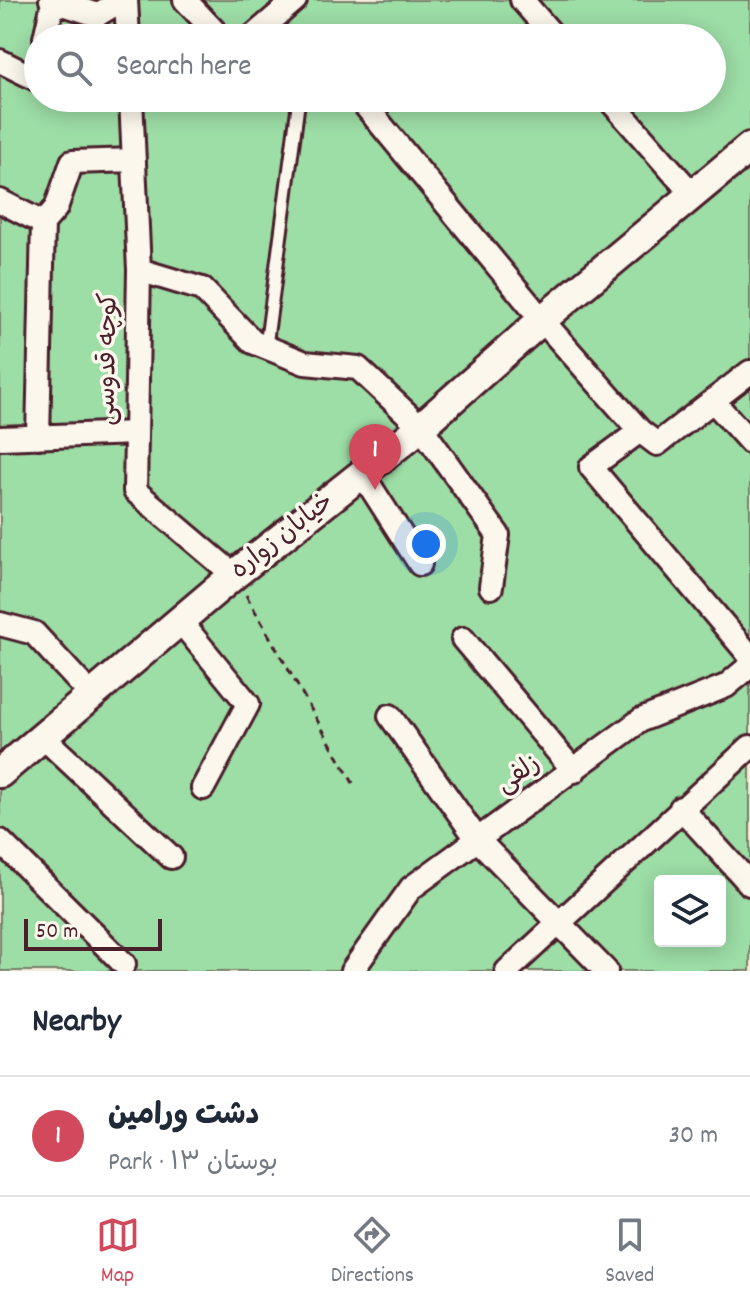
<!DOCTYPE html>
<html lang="en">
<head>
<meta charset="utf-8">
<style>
  :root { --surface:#fff; --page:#f6f6f7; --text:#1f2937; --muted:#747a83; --line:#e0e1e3; --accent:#d1495b }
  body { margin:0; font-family:Dekko,"Playpen Sans Arabic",sans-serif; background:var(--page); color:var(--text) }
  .controls { position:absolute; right:24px; bottom:24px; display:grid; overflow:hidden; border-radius:8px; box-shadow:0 4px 20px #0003 }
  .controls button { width:72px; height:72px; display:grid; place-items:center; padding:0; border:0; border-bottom:2px solid var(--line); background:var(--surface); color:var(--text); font:40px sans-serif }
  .scale { position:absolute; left:24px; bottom:20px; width:138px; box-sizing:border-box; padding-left:8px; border:4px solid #4a1f2b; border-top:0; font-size:22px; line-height:28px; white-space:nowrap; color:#4a1f2b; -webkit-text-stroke:6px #fbf7ec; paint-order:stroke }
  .you { position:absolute; left:426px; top:544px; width:28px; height:28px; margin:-20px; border:6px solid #fff; border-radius:50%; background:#1a73e8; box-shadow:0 0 0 12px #1a73e833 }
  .badge { display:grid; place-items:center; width:52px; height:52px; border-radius:50%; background:var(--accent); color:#fff; font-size:26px; font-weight:700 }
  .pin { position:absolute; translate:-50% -66px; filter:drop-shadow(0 2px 4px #0008) }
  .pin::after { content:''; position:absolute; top:42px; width:28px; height:24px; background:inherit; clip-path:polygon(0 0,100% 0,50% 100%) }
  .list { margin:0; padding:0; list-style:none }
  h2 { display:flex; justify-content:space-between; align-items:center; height:104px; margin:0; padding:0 32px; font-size:34px }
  h2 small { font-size:26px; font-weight:400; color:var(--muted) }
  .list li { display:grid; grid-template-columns:52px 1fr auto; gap:24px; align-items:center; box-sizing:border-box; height:120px; padding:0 32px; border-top:2px solid var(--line) }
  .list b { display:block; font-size:30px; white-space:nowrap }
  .list p { margin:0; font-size:26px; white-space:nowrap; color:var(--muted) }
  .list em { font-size:26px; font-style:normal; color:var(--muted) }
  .icon { flex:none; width:44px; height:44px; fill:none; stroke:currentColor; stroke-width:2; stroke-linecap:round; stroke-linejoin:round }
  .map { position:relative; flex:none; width:750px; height:971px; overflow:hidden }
  .search { position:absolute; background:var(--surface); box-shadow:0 4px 20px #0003; left:24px; right:24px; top:24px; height:88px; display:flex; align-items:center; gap:20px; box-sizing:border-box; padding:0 28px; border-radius:44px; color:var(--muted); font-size:30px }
  .sheet { height:224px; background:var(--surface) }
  nav { display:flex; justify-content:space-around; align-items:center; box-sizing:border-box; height:112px; border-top:2px solid var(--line); background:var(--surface); font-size:22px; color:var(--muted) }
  nav a { display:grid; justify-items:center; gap:4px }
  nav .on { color:var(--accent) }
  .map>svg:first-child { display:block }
  .green { fill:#9ddda6; stroke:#747e68; stroke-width:2; fill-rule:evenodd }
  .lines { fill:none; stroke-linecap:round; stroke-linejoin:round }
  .service-casing { stroke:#4a1f2b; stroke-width:17 }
  .minor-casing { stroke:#4a1f2b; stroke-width:28 }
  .tertiary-casing { stroke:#4a1f2b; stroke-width:34 }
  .path { stroke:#4a1f2b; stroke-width:3; stroke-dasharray:8 6; stroke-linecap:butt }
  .service { stroke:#fbf7ec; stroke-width:11 }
  .minor { stroke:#fbf7ec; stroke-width:22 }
  .tertiary { stroke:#fbf7ec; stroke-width:28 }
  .labels { text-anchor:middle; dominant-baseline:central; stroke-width:7; stroke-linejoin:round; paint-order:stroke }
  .street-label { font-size:26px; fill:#4a1f2b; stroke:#fbf7ec }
</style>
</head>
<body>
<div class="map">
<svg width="750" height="971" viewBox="0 0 750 971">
  <rect width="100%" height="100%" fill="#f6ecdb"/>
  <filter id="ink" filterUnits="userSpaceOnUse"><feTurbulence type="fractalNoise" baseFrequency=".0125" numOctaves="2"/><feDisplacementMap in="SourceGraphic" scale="16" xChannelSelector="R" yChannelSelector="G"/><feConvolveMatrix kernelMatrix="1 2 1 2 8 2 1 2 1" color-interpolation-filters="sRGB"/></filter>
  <g filter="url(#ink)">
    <path class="green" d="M0 0H750V971H0ZM38 38H712V98H38ZM660 881H720V941H660Z"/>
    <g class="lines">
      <g class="service-casing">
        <path id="service" d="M266 346 299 98"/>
      </g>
      <g class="minor-casing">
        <path id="minor" d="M51 0 97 15 122 0
          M126 0 128 38
          M185 0 221 38
          M522 0 555 38
          M45 38 53 3
          M251 38 295 0
          M0 61 36 79 38 72
          M131 98 139 270 135 491 234 575
          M359 98 542 320 640 431 657 444 750 372
          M608 98 693 195
          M0 201 43 223
          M139 270 202 289 253 342 305 363 358 368 421 427 498 535 491 587
          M714 402 750 442
          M640 431 591 467 750 656
          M38 437 43 223 56 208 72 162 134 160
          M0 438 136 433
          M363 475 420 564
          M181 622 248 704 203 788
          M0 624 34 633 92 696
          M463 639 574 771
          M390 716 477 839 606 971
          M43 737 171 857
          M681 808 750 884
          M0 841 124 964
          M352 971 411 888 641 720 726 686 750 666
          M507 971 750 747"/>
      </g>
      <g class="tertiary-casing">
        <path id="tertiary" d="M0 773 234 575 421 427 542 320 750 147"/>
      </g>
      <path class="path" d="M246 595 353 783"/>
      <use href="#service" class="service"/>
      <use href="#minor" class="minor"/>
      <use href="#tertiary" class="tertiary"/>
    </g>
  </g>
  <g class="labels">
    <g class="street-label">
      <text transform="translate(109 359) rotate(-89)">کوچه قدوسی</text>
      <text transform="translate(283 537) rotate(-38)">خیابان زواره</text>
      <text transform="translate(519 775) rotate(-35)">زلفی</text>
    </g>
  </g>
</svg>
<div class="controls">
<button><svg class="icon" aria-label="layers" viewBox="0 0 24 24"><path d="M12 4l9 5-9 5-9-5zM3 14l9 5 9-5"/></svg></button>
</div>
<div class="scale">50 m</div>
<div class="you"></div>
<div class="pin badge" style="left:375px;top:490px">1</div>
<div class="search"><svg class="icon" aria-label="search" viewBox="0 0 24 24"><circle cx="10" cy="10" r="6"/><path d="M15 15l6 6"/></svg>Search here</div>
</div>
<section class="sheet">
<h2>Nearby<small></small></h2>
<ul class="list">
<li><span class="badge">1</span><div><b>دشت ورامین</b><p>Park · بوستان ۱۳</p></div><em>30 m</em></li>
</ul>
</section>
<nav>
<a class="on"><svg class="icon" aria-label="map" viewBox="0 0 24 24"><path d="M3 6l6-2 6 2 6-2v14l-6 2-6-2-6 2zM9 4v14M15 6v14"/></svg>Map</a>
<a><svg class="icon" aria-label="directions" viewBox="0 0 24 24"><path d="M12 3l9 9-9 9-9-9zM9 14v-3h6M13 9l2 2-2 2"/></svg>Directions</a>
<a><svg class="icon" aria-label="saved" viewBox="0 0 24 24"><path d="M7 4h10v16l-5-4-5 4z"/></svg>Saved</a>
</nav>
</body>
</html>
